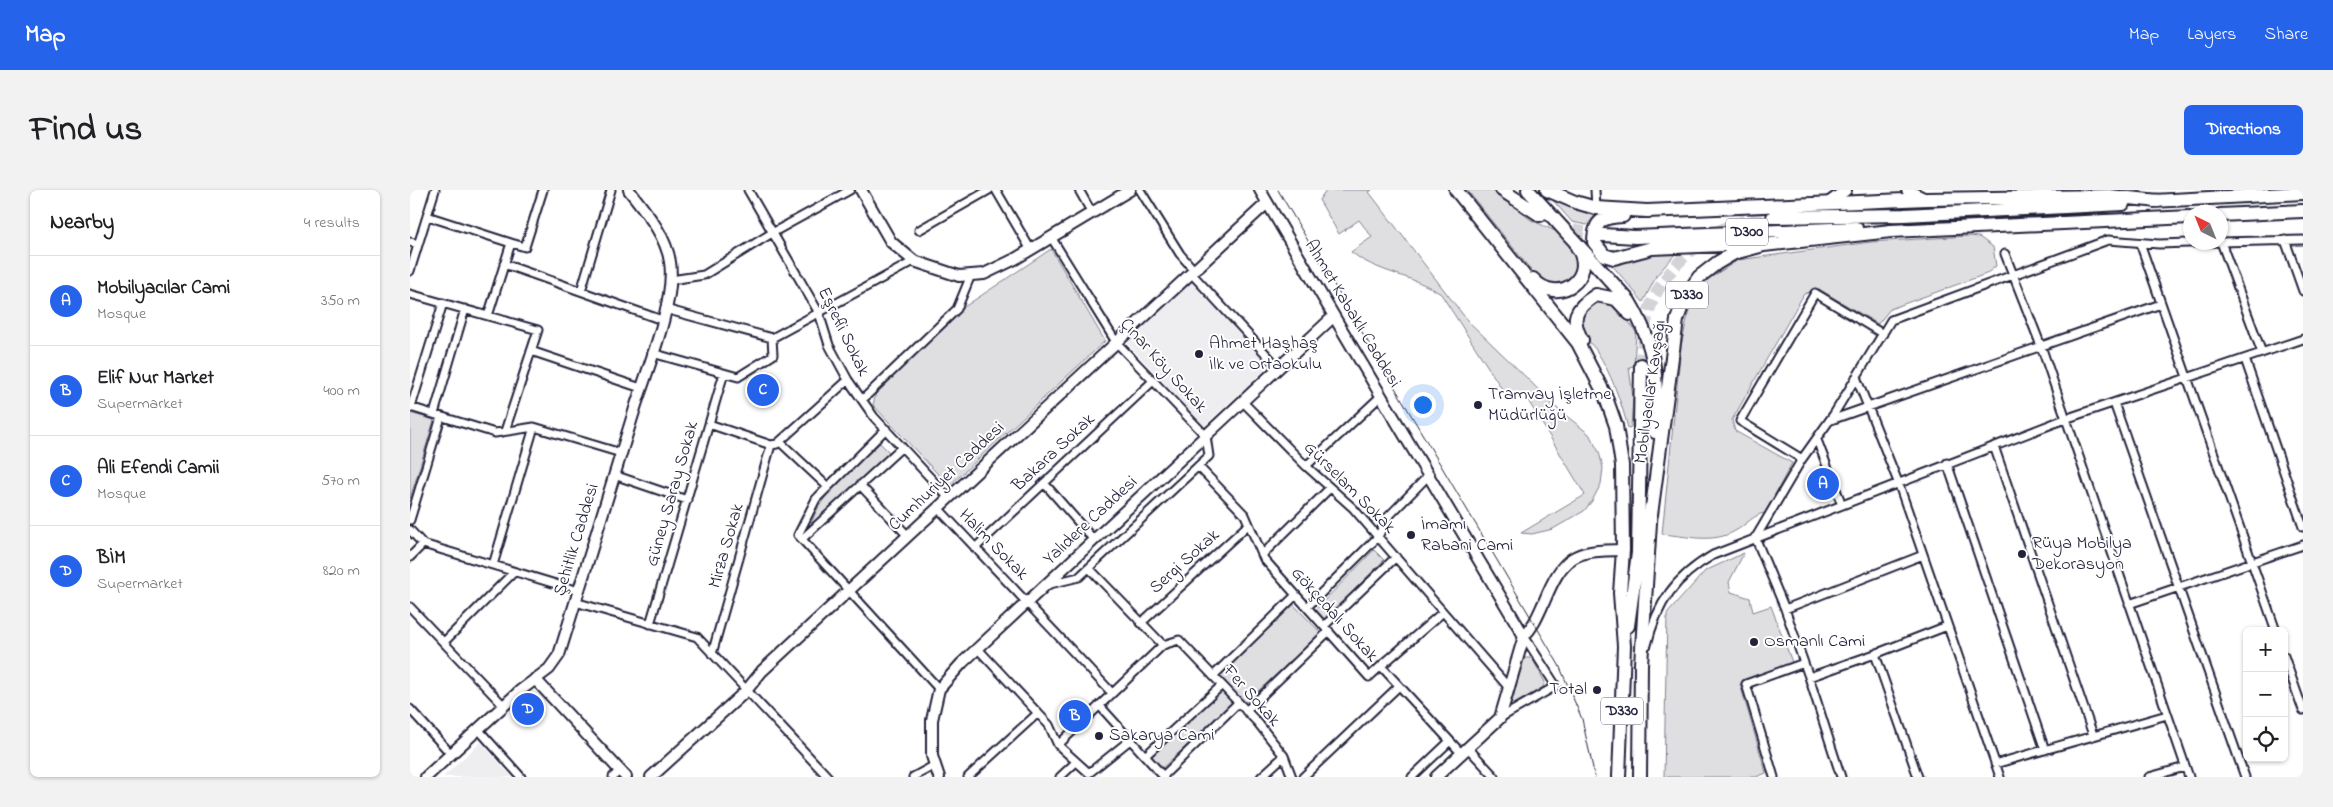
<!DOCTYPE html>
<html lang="en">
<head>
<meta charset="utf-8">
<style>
  :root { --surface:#fff; --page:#f2f2f2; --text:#202124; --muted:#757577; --line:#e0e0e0; --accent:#2563eb }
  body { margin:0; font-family:"Indie Flower",sans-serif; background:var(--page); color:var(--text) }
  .controls { position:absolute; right:15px; bottom:15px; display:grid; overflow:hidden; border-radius:8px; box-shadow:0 1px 4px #0004 }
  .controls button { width:45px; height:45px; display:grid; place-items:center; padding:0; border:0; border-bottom:1px solid var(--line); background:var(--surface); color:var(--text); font:25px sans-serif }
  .compass { position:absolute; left:1773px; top:15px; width:45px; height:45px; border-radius:50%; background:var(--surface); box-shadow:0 1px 4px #0004; rotate:317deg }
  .you { position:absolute; left:1012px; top:214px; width:18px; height:18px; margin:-12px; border:4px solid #fff; border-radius:50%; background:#1a73e8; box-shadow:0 0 0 8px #1a73e833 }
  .badge { display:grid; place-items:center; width:32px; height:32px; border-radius:50%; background:var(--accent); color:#fff; font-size:16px; font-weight:700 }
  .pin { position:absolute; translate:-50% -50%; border:2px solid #fff; box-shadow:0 1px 5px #0006 }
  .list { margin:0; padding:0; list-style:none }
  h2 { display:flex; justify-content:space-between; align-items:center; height:65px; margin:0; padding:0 20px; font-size:21px }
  h2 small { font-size:16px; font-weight:400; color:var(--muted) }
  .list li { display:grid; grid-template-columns:32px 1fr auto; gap:15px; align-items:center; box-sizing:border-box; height:90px; padding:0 20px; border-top:1px solid var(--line) }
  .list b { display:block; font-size:19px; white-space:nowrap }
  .list p { margin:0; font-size:16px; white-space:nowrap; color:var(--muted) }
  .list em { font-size:16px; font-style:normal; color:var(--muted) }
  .icon { flex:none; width:28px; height:28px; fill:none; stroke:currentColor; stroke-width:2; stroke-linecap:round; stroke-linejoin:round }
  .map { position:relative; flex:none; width:1893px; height:587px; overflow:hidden; border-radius:8px }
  header { display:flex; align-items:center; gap:30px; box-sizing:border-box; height:70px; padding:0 25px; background:var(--accent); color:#fff }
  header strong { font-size:24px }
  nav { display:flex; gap:28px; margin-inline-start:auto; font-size:18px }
  .intro { display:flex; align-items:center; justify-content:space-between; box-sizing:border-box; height:120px; padding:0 30px }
  h1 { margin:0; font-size:35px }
  .button { padding:12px 22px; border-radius:8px; background:var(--accent); color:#fff; font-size:18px; font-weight:700 }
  main { display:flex; gap:30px; padding:0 30px }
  aside { flex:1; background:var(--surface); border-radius:8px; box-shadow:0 1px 4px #0004 }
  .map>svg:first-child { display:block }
  .built { fill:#eeeef1 }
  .green { fill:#dfdfe2; stroke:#80808e }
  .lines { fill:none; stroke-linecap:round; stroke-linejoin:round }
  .highway-tunnel { stroke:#d3d3d8; stroke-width:12; stroke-dasharray:12 6; stroke-linecap:butt }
  .street-casing { stroke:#22223b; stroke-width:11 }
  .secondary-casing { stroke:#22223b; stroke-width:14 }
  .highway-casing { stroke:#22223b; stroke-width:16 }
  .street { stroke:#fff; stroke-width:7 }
  .secondary { stroke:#fff; stroke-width:10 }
  .highway { stroke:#fff; stroke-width:12 }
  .tram { stroke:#22223b; stroke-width:1 }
  .poi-dot { fill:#22223b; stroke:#fff; stroke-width:2 }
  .labels { text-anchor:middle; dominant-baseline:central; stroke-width:4; stroke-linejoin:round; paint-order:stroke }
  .shield { fill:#fff; stroke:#646476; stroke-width:1 }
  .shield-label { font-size:16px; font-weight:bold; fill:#22223b }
  .street-label { font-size:18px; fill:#22223b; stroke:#fff }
  .poi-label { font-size:18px; fill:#22223b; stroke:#fff; text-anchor:start }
</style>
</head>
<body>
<header>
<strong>Map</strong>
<nav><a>Map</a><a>Layers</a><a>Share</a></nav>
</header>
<div class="intro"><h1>Find us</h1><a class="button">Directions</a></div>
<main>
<aside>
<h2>Nearby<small>4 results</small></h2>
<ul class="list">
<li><span class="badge">A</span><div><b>Mobilyacılar Cami</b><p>Mosque</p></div><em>350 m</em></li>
<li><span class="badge">B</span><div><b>Elif Nur Market</b><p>Supermarket</p></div><em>400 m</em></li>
<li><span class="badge">C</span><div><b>Ali Efendi Camii</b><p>Mosque</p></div><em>570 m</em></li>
<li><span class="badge">D</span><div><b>BİM</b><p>Supermarket</p></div><em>820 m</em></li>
</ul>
</aside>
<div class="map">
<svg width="1893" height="587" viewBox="0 0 1893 587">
  <rect width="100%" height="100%" fill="#fff"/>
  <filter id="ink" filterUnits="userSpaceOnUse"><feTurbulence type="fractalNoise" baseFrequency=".02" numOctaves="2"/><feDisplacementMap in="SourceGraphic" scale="10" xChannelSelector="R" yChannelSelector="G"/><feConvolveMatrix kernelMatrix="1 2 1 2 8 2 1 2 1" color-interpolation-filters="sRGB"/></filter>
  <g filter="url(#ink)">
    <path class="built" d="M783 90 860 175 794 236 717 153Z
      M71 552 102 587H33Z"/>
    <path class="green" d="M916 0H962L959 2 1057 130 1120 191 1143 215 1179 244 1189 262 1193 278 1191 294 1182 311 1174 321 1143 339 1122 344 1111 343 1175 305 1113 202 1099 210 1031 104C1004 85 966 83 941 62L962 47 949 30 929 44 909 10Z
      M1057 0H1083L1121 30 1152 44 1165 66 1166 82 1157 92 1150 95 1129 90Z
      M1140 7 1186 24 1177 35 1162 32Z
      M1558 46 1569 47 1583 57 1586 76 1576 84 1480 119 1468 134 1409 99 1394 104 1322 230 1325 241 1382 273 1355 323C1344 324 1335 336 1325 341 1303 354 1277 346 1252 344L1271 156 1280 116 1294 92 1328 70 1461 52Z
      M641 59 695 151 539 296 463 215 466 202 551 119Z
      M1267 62 1247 85 1233 112 1202 75 1238 64Z
      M1185 110 1200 112 1212 122 1226 142 1224 176 1219 177 1223 208 1221 237 1218 238C1211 211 1201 183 1186 160 1180 152 1170 145 1169 135 1169 124 1177 116 1185 110Z
      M0 223 24 230 0 309Z
      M470 253 480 263 400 337C410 302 445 277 470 253Z
      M964 360 974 370 914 430 904 421Z
      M1334 363 1319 392 1321 402 1340 408 1343 422 1361 416 1382 472 1330 494 1356 583 1346 587H1254L1257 424 1295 381Z
      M882 413 911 443 834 514 807 486Z
      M1114 468H1122L1135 492 1133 497 1104 514 1102 512Z
      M811 501 823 514 752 578 741 566Z"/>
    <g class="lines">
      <path class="highway-tunnel" d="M1146 33 1166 41 1193 45
        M1231 175C1233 153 1234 128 1244 108 1260 73 1299 40 1336 30 1344 27 1354 28 1363 27"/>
      <g class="street-casing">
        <path id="street" d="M338 0 409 123 419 155 438 190 464 227 539 308
          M586 0 621 60
          M669 0 682 23
          M730 0 770 64 784 80
          M1185 0 1186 18
          M17 26 101 53
          M509 40 579 0
          M1875 50 1893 101
          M0 52 8 54
          M1810 52 1893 50
          M1811 52 1852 163
          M1730 53 1866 441
          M1595 64 1631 156 1779 587
          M94 74 252 130
          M0 81 25 0
          M781 83 869 178
          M261 90 294 85 362 43 440 0
          M171 101 201 0
          M0 104 128 140 95 241
          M255 119 362 148 504 71
          M78 126 101 53 115 57 133 0
          M121 161 231 198
          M242 163 328 187 363 165 362 148
          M1835 169 1893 337
          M1446 187 1488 292 1590 587
          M452 210 547 119 561 85
          M833 212 896 276 943 318 1099 498
          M1704 213 1835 587
          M0 217 85 243 124 237 211 263
          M1 217 33 113
          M24 224 55 119
          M1421 230 1751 114
          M299 234 361 255 367 254 438 190
          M476 239 406 309 388 345 529 499
          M1407 250 1432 315
          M370 252 418 297
          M1584 256 1683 545
          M1392 269 1330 231 1405 103 1473 144
          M1537 273 1635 560
          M788 276 835 325 854 369 959 487 971 476 1052 564
          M896 276 972 205
          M204 285 277 310
          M634 293 684 350
          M450 295 498 346
          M528 318 702 503
          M0 330 31 227
          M0 340 13 354 169 401
          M1345 347 1375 419 1394 473 1336 494 1364 587
          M1346 347 1392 269 1424 224 1481 130 1698 50 1749 54 1809 52
          M392 349 492 257
          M565 358 743 191
          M852 365 920 298
          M0 367 13 354
          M83 375 124 237
          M679 378 753 455 769 450 848 533 874 566 882 587
          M636 395 669 387 799 266 796 246 706 152 641 47
          M165 412 287 447 418 587
          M1719 414 1893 355
          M0 417 94 516
          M897 417 968 347 977 328 1019 285
          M1375 419 1513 365
          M731 433 839 334
          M240 434 314 183
          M914 436 986 367
          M34 452 104 382
          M1237 455C1247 413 1265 387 1303 365L1655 229 1893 149
          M568 459 639 535 648 555 679 583 720 550
          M302 464 361 255
          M1874 466 1893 520
          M1394 473 1399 487 1465 464
          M971 476 1033 422
          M803 486 886 405
          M1399 487 1431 587
          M689 515 754 587
          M0 519 41 564
          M836 521 919 441
          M1090 528 1146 496 1114 446
          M68 539 111 587
          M648 555 753 455
          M1058 558 1085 587
          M735 566 812 495
          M1585 574 1757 525
          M753 586 828 513
          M203 587 210 580
          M503 587 525 575
          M558 587 628 523
          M650 587 666 572
          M851 587 874 566
          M893 587 989 496
          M1002 587 1040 551
          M1508 587 1465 464 1537 436
          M1739 587 1775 577"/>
      </g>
      <g class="secondary-casing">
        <path id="secondary" d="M451 0 481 52 504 71 549 86 574 84 605 69 720 0
          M850 0C937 150 1026 298 1114 446
          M1497 0 1516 9
          M1418 13 1436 0
          M125 489 216 587
          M16 587 111 500 139 479 149 465C175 382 200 298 226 215 238 178 266 109 260 72 256 45 235 21 219 0
          M241 587 336 501 352 481 857 13
          M529 587 522 566V530L529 499 552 473 923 127
          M1026 587 1090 528 1114 446C1124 436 1128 425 1134 412 1153 366 1163 360 1213 360"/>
      </g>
      <g class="highway-casing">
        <path id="highway" d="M1046 0 1168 153 1195 205 1206 236 1212 275 1213 360 1210 403 1214 456 1209 587
          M1092 0 1130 25
          M1118 0 1219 111C1248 160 1247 187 1245 242
          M1137 0 1165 12 1186 18 1237 21 1517 9 1699 6 1749 11
          M1743 11 1893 3
          M1810 25 1893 21
          M1213 26C1193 27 1184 30 1184 52L1194 65 1204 68 1242 58 1336 54
          M1363 27 1494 25 1713 14
          M1193 45 1225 47 1446 38
          M1123 89C1148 117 1188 87 1167 57
          M1172 150C1160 129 1165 118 1186 105L1206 109 1220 124
          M1241 325 1267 130 1275 107 1289 87 1307 73 1324 63 1354 55 1481 41 1780 27
          M1218 436 1228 363 1231 175
          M1230 587 1231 474 1241 317"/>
      </g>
      <use href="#street" class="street"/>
      <use href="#secondary" class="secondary"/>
      <use href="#highway" class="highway"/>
      <path class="tram" d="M868 0 1149 475 1172 529 1185 587"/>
    </g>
  </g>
  <g class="poi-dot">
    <circle cx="789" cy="164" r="5"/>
    <circle cx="1068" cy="215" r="5"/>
    <circle cx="1001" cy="345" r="5"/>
    <circle cx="1612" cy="364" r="5"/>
    <circle cx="1344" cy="452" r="5"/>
    <circle cx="1187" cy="500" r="5"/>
    <circle cx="689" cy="546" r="5"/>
  </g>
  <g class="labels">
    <g class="shield">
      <rect x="1316" y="28.5" width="42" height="27" rx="4"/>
      <rect x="1256" y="91.5" width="42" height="27" rx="4"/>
      <rect x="1191" y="507.5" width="42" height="27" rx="4"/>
    </g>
    <g class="shield-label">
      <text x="1337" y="42">D300</text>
      <text x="1277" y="105">D330</text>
      <text x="1212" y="521">D330</text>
    </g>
    <g class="street-label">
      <text transform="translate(942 124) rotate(59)">Ahmet Kabaklı Caddesi</text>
      <text transform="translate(433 142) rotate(64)">Eşrefli Sokak</text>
      <text transform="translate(753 176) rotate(48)">Çınar Köy Sokak</text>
      <text transform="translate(1241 202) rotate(-82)">Mobilyacılar Kavşağı</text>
      <text transform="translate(644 263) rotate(-43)">Bakara Sokak</text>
      <text transform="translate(537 287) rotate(-43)">Cumhuriyet Caddesi</text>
      <text transform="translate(939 298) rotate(45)">Gürselam Sokak</text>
      <text transform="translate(263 304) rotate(-74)">Güney Saray Sokak</text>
      <text transform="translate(681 331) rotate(-43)">Yalıdere Caddesi</text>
      <text transform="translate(167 350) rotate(-73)">Şehitlik Caddesi</text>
      <text transform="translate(583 355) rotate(46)">Halim Sokak</text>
      <text transform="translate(317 356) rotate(-74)">Mirza Sokak</text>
      <text transform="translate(775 372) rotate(-42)">Sergi Sokak</text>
      <text transform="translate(924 425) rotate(48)">Gökçedalı Sokak</text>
      <text transform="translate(841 506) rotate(48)">Fer Sokak</text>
    </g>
    <g class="poi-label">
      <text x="799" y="154">Ahmet Haşhaş<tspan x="799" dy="21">İlk ve Ortaokulu</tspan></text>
      <text x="1078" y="205">Tramvay İşletme<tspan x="1078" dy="21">Müdürlüğü</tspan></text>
      <text x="1011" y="335">İmamı<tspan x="1011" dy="21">Rabani Cami</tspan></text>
      <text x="1622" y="354">Rüya Mobilya<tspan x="1622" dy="21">Dekorasyon</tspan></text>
      <text x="1354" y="452">Osmanlı Cami</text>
      <text x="1177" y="500" text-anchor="end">Total</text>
      <text x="699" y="546">Sakarya Cami</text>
    </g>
  </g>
</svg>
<div class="controls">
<button>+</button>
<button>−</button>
<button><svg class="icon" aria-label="locate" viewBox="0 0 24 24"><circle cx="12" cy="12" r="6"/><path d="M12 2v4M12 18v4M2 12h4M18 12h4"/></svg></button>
</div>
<svg class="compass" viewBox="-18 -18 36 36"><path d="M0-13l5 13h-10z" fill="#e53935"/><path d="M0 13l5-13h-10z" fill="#757577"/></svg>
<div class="you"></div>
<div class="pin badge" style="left:1413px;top:294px">A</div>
<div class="pin badge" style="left:665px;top:526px">B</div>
<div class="pin badge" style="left:353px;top:200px">C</div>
<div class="pin badge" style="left:118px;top:519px">D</div>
</div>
</main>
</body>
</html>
